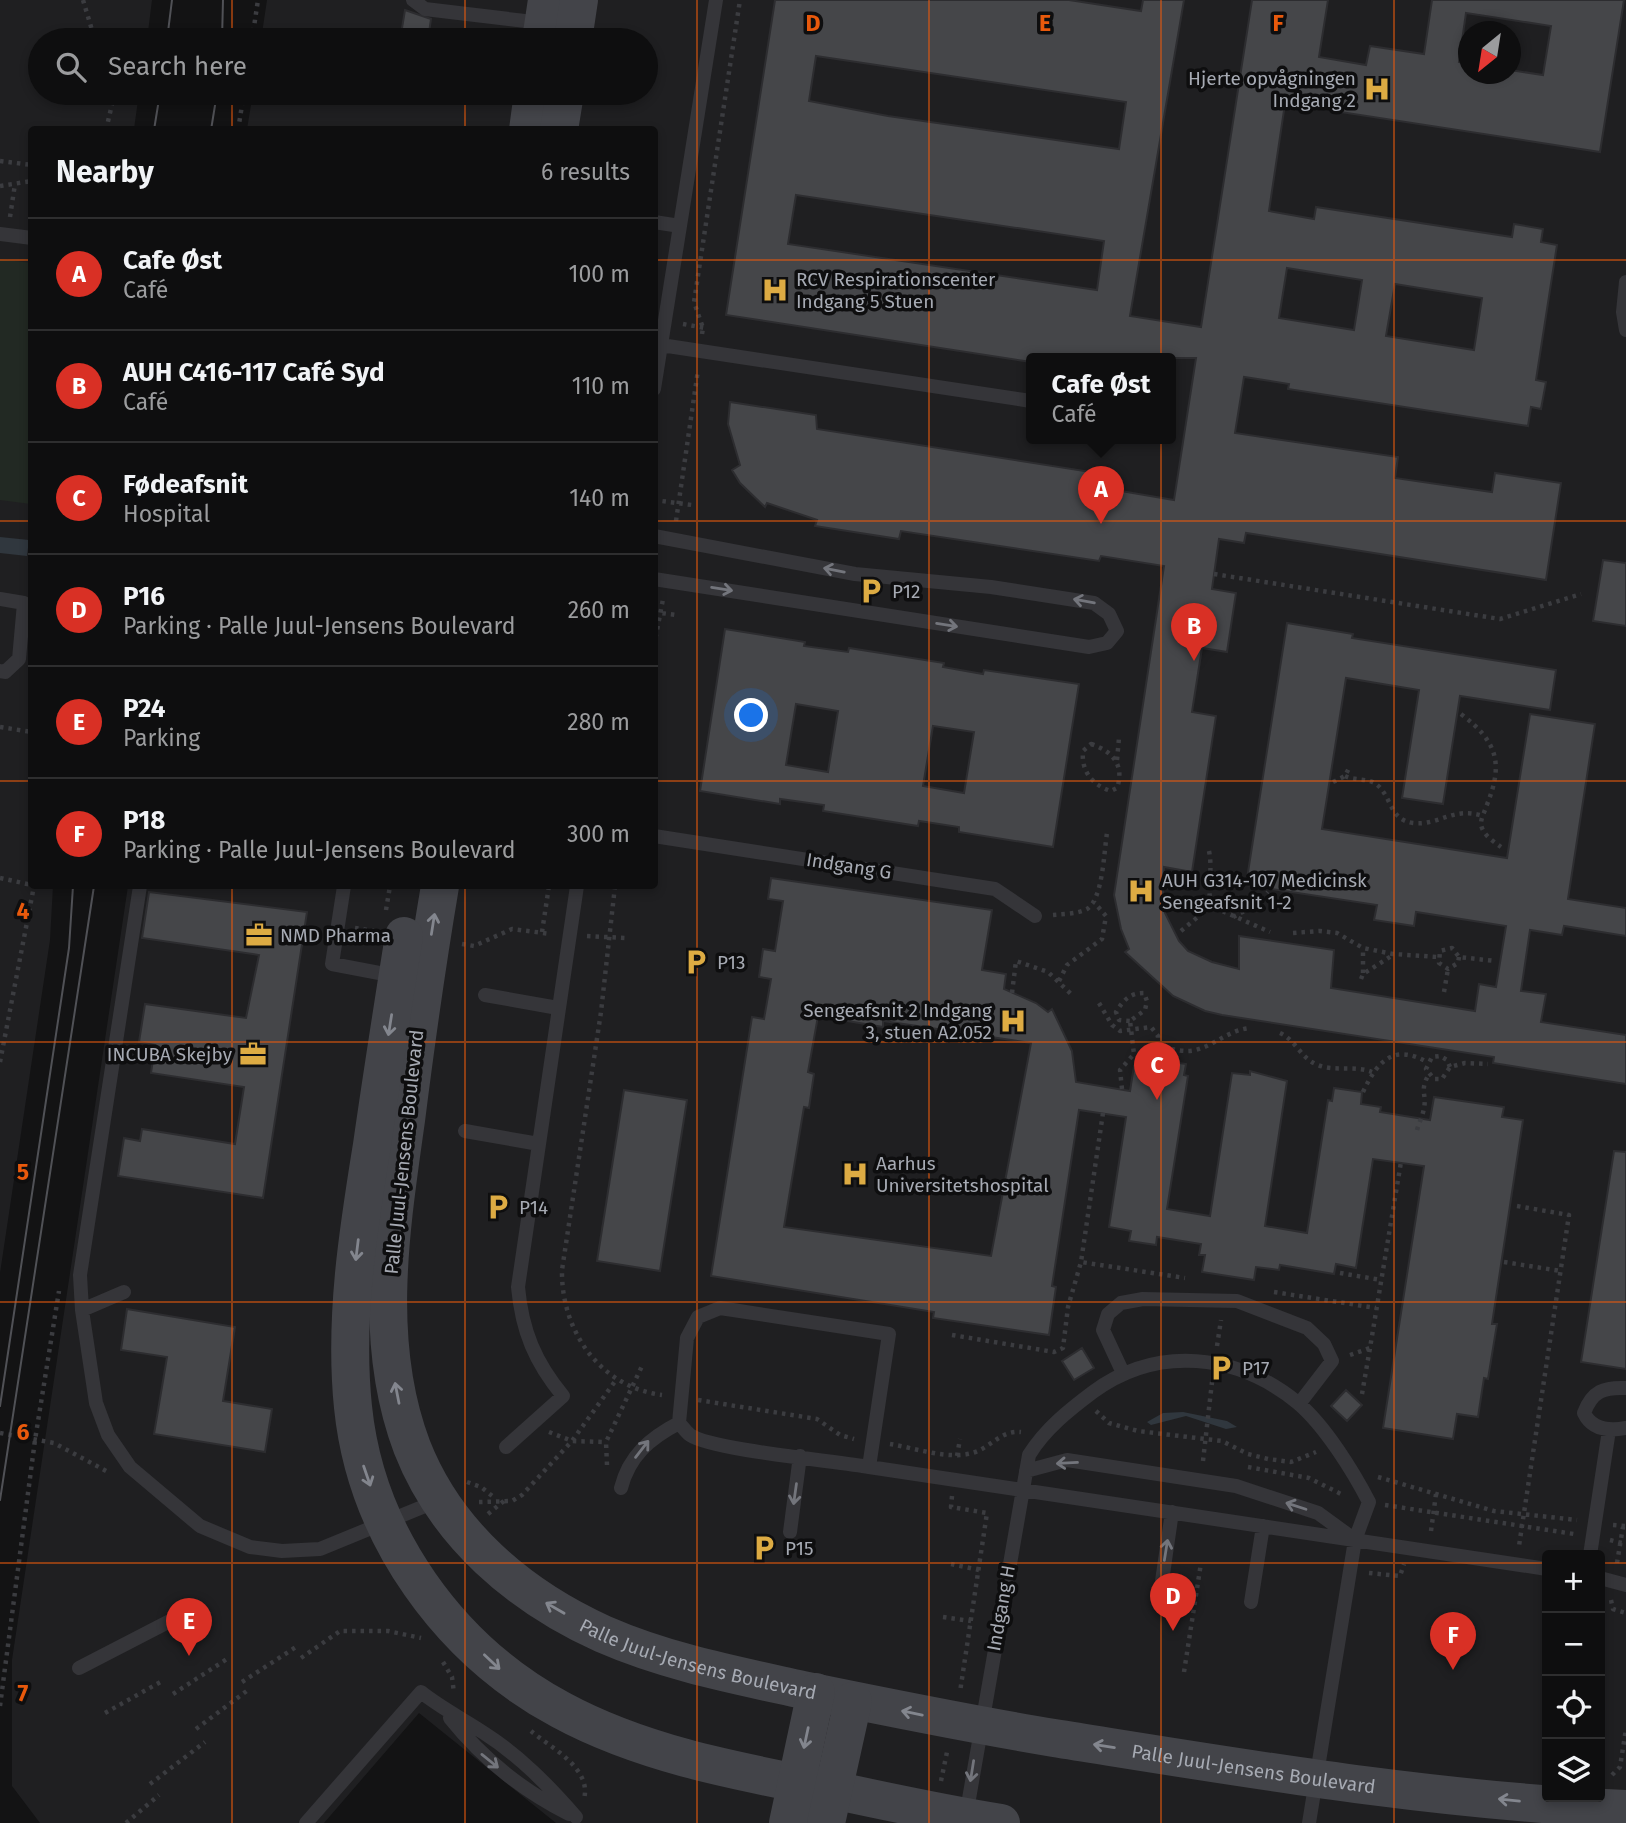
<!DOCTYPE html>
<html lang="en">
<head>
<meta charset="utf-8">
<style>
  :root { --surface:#0e0e0f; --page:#1c1c1d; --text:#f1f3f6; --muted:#9b9c9e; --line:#2e2e2f; --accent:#d93025 }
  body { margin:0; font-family:"Fira Sans",sans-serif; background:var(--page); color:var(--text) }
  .controls { position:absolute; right:21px; bottom:21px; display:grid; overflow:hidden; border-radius:7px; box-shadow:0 4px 10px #0003 }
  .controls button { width:63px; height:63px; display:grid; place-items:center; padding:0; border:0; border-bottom:2px solid var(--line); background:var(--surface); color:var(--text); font:35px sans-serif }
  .compass { position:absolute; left:1458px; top:21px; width:63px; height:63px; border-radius:50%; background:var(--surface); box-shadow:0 4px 10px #0003; rotate:210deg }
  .you { position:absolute; left:752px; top:716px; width:24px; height:24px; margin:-18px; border:5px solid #fff; border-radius:50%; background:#1a73e8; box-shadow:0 0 0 10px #1a73e833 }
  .badge { display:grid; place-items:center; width:46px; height:46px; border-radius:50%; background:var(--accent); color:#fff; font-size:23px; font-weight:700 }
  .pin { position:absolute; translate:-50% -58px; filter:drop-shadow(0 2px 4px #0008) }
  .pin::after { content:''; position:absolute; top:37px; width:24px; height:21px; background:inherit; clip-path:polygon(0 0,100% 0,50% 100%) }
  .popup { position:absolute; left:1026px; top:353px; width:150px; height:91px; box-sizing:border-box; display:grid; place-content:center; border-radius:7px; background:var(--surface); filter:drop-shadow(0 2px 5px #0005); font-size:23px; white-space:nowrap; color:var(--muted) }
  .popup b { font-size:26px; color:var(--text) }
  .popup::after { content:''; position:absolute; left:50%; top:100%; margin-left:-14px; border:14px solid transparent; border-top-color:var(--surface) }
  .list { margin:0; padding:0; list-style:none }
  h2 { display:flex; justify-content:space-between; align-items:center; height:91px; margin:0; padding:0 28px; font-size:30px }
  h2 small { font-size:23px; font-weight:400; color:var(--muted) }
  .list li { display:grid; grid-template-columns:46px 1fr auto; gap:21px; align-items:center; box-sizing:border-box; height:112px; padding:0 28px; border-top:2px solid var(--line) }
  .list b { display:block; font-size:26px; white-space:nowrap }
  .list p { margin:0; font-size:23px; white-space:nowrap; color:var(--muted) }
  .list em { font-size:23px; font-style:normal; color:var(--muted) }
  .icon { flex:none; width:38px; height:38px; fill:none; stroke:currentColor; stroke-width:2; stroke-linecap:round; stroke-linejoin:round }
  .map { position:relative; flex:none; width:1626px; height:1823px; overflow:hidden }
  .search { position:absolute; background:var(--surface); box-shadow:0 4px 10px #0003; left:28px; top:28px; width:630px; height:77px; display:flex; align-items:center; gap:18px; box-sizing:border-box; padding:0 24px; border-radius:38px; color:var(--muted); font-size:26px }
  .panel { position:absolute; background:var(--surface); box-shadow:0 4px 10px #0003; left:28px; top:126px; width:630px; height:763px; border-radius:7px }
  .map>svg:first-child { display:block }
  .built { fill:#1f1f21; fill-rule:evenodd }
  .green { fill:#222923 }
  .water { fill:#30373e }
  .building { fill:#454649; stroke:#2d2d30; stroke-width:2; fill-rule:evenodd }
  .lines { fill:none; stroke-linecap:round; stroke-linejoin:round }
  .path { stroke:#3b3c40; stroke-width:4.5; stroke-dasharray:3.5 5; stroke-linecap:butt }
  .lane { stroke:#353539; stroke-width:14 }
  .secondary { stroke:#434449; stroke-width:38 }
  .tram { stroke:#505156; stroke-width:2 }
  .oneway { stroke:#73757c }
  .oneway2 { stroke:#83868e }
  .grid { fill:none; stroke:#e8590c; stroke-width:2; stroke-opacity:0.55 }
  .labels { text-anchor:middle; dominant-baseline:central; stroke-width:7; stroke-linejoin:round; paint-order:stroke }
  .poi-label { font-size:19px; fill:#a6aab3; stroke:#0e0e0f; text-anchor:start }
  .street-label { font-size:19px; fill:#a6aab3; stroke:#0e0e0f }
  .grid-label { font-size:23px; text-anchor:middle; font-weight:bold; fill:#e8590c; stroke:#0e0e0f; stroke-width:7; stroke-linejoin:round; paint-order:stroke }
</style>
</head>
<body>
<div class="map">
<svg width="1626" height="1823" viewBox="0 0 1626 1823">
  <rect width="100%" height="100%" fill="#131314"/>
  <path class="built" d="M0 0H152L147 40H40V93H139L134 129 32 130V886H53L50 940 0 1273Z
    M267 0H1626V1823H556L419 1713 324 1823H40L12 1786V1660L128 886H654V130L247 129 253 93H646V40H261ZM1468 32H1510V74H1468ZM1031 358H1171V438H1031ZM1547 1555H1600V1797H1547Z"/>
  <path class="green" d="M0 259 31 263V504L0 500Z"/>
  <path class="water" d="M0 537 29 540 27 556 0 553Z
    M1183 1412 1227 1421 1237 1427 1226 1429 1186 1416 1151 1425 1147 1422 1163 1413Z"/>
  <path class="building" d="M775 0H1069L1141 11 1143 0H1184L1130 316 1201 327 1252 0H1328L1319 57 1366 65 1370 46 1424 54 1432 0H1624L1600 152 1334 111 1335 105 1286 97 1269 211 1314 219 1316 207 1512 237 1514 224 1543 229 1541 242 1557 245 1536 380 1546 382 1541 409 1531 407 1528 426 1288 389 1289 384 1244 377 1235 433 1398 457 1395 478 1492 492 1495 473 1561 483 1546 580 1246 533 1244 543 1219 539 1212 589 1236 593 1227 652 1202 648 1192 712 1216 716 1192 872 1164 867 1163 898 1165 913 1179 941 1188 951 1212 962 1239 969V936L1334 950 1331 988 1475 1011 1479 984 1496 987 1506 926 1416 912 1414 926 1374 920 1377 905 1246 885 1287 623 1353 634 1352 638 1556 670 1550 710 1460 696 1443 804 1402 798 1419 690 1346 678 1322 829 1507 858 1530 714 1595 724 1568 899 1626 908V936L1564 926 1562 935 1530 930 1521 991 1546 994 1541 1022 1626 1035V1084L1493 1063 1494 1057 1222 1015 1205 1011 1173 996 1125 952 1129 949 1121 929 1114 895 1164 566 1101 556 1099 561 901 531 899 539 815 526 817 520 767 503 765 507 740 483 732 470 740 465 728 424 730 402 816 415 817 429 1110 475 1109 489 1174 500 1196 358H1031V362L726 315ZM1466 13 1551 26 1543 75 1510 70V74H1468V64L1459 62ZM816 56 1126 102 1119 149 888 116 809 101ZM796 195 1104 241 1097 290 788 244ZM1287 268 1362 280 1354 330 1279 318ZM1395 284 1482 298 1474 350 1386 336Z
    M405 10 431 19 428 40H400Z
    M1603 560 1626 563V626L1593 621Z
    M725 629 805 642 804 646 848 652 849 648 944 663 943 667 983 674 984 670 1079 684 1053 847 959 832V827L919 821 918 826 823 811 824 805 780 799V804L700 791ZM796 704 838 711 828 772 786 765ZM933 726 974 732 964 793 923 786Z
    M771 878 992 910 982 970 1006 974 1004 989 1036 1003 1048 1012 1052 1009 1072 1051 1076 1082 1130 1091 1134 1066 1152 1069 1153 1059 1186 1064 1184 1075 1188 1076 1167 1209 1210 1216 1232 1073 1250 1075V1071L1287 1081 1265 1226 1307 1233 1328 1100 1332 1101 1334 1088 1362 1092 1361 1104 1381 1107 1380 1112 1430 1120 1434 1097 1504 1107 1502 1117 1523 1120 1492 1324H1497L1488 1379 1484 1378 1478 1417 1457 1414 1453 1439 1383 1428 1424 1166 1373 1159 1356 1268 1336 1264 1334 1274 1280 1265 1279 1270 1256 1267 1254 1280 1202 1272 1205 1255H1199L1201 1244 1157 1237 1156 1245 1129 1241 1131 1231 1109 1227 1126 1117 1079 1110 1052 1286 1056 1287 1049 1335 933 1318 934 1312 711 1276 752 1017 764 1019 771 979 759 977 763 949 775 951 783 901 768 899ZM818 1016 883 1027V1021L1031 1043 991 1256 784 1227 804 1107 809 1108 814 1074 808 1072Z
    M149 892 307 912 263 1198 118 1176 124 1138 140 1141 142 1129 235 1144 244 1087 151 1073 155 1045 139 1042 145 1004 246 1018 259 955 142 938Z
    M624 1090 687 1100 660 1271 597 1261Z
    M1614 1151 1626 1152V1369L1581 1362Z
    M127 1309 235 1327 223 1401 272 1409 265 1452 154 1434 167 1357 121 1350Z
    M1082 1348 1094 1368 1074 1380 1062 1361Z
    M1346 1390 1362 1405 1347 1421 1331 1406Z"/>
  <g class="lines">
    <path class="path" d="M83 0 95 40
      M252 40 258 0
      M106 130 113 100 111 93
      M238 130 244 93
      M0 161 32 165
      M0 186 32 181
      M10 217 15 184
      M683 324 705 328
      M702 334 703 328 694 302 740 0
      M654 500 692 505
      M676 521 698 370
      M1214 574 1500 619 1581 594
      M654 612 676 615
      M654 646 663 599
      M1461 714C1498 742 1504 764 1486 807 1484 814 1479 821 1482 828 1485 836 1494 842 1501 847
      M0 727 32 732
      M1091 744C1112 751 1125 765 1117 788L1111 791C1092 785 1081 771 1083 751Z
      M1117 760 1119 738
      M1345 776C1355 781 1368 778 1376 784 1392 796 1389 820 1413 823 1439 826 1453 806 1483 816
      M1333 782 1345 776 1349 768
      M1209 851C1213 870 1207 888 1211 906L1270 932
      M0 878 32 885
      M615 886 601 1012 562 1270C561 1331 600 1387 662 1395
      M386 910 390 886
      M1053 915C1064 914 1077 914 1087 909 1103 899 1104 851 1107 833
      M1233 917 1258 904 1268 892
      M355 928 374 931
      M1181 931 1211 906
      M542 932 549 886
      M1293 933 1320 931 1337 933 1363 948 1393 954 1438 957
      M587 936 625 938
      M462 944 474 946 512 929 551 934
      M1459 957 1458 963 1448 969 1439 963 1440 951 1452 948 1459 957 1495 961
      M1363 973V948
      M1361 979 1363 974 1393 955
      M1059 981 1067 965 1102 939 1106 916 1094 902
      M1444 992 1448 969
      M1012 993 1016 961 1048 972 1071 994
      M1099 1003 1112 1025 1120 1031 1151 1027 1158 1036V1046C1167 1048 1178 1051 1187 1051 1209 1051 1226 1030 1250 1028
      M1280 1033C1296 1040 1301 1059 1318 1065 1335 1072 1354 1065 1372 1072
      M0 1062 34 886
      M1450 1067 1447 1060 1440 1056 1432 1057 1426 1069 1434 1079H1442L1450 1067 1465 1063 1488 1064
      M1122 1089 1120 1070 1134 1054 1130 1021 1145 1010 1147 1001 1144 993C1129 993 1123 1001 1116 1012L1119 1020 1130 1021
      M1363 1092C1377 1062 1393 1043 1427 1062
      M1103 1113 1081 1262 1185 1278
      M1417 1130C1419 1123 1423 1115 1424 1108 1427 1094 1419 1091 1429 1074
      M1517 1206 1569 1215 1519 1546
      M1504 1262 1561 1271
      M1340 1273 1381 1280
      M1274 1292 1376 1308
      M952 1335 1054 1352 1063 1348 1068 1307 1081 1262
      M1217 1346 1221 1320
      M1350 1355 1370 1348 1401 1162
      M1362 1394 1370 1348
      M698 1400 817 1419 840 1435 854 1439
      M1096 1411 1109 1423 1138 1431 1222 1441 1248 1454 1268 1459 1291 1462 1316 1452
      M549 1432 572 1441 606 1442
      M0 1433 54 1443 110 1473
      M890 1444C915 1448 948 1460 972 1453 991 1448 1000 1430 1021 1432
      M957 1456 960 1439
      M1203 1461 1212 1382
      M607 1465 606 1442 642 1366
      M1248 1467 1309 1478 1343 1495
      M1378 1477 1494 1511 1577 1520
      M467 1482 481 1487 496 1499
      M952 1496 951 1507 987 1513 960 1692
      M479 1502 512 1501 522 1495 572 1441 616 1380
      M1385 1505 1574 1534
      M488 1514 505 1500
      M1613 1525 1626 1526
      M1431 1531 1436 1494
      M1610 1540 1626 1544
      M1617 1563 1623 1527
      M951 1564 979 1570
      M1369 1573 1400 1576 1404 1564
      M1611 1600 1613 1609 1626 1613
      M943 1617 971 1621
      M301 1658 340 1631H388L421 1638
      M443 1662 452 1677 454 1693
      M1184 1672 1201 1563
      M242 1682 296 1647
      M173 1694 227 1659
      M0 1706 35 1440 59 1291
      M105 1713 164 1680
      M196 1729 248 1690
      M531 1731C551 1748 592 1768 584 1799
      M1612 1775 1620 1767 1626 1729
      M941 1781 947 1752
      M150 1784 205 1742
      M126 1823 159 1795"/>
    <path class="lane" d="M413 0 425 9 542 23
      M654 222 680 226
      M0 234 32 238
      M1626 282 1623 312 1626 330
      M661 345 1031 401
      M654 389 716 0
      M654 536 855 574 991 587 1094 603 1109 614 1117 631 1107 643 1089 647 654 579
      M0 599 24 603 19 659 5 672 0 671
      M654 836 995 889 1035 916
      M140 886 80 1275 82 1310 96 1403 108 1435 130 1467 200 1526 250 1547 282 1551 320 1549 437 1501
      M344 886 332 964 395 976
      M485 995 558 1008
      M465 1131 539 1144
      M82 1310 124 1292
      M1123 1373 1103 1330 1108 1314 1121 1303 1143 1299 1237 1301 1307 1328 1324 1344 1332 1361 1299 1404
      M1626 1388C1604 1387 1592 1391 1584 1413 1592 1430 1610 1431 1626 1428
      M506 1447 563 1396C535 1362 522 1331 518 1287L577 886
      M869 1467 889 1334 720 1308 698 1317 687 1338 679 1423C682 1426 686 1432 690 1435 712 1450 835 1461 869 1467 1095 1500 1321 1534 1547 1569
      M1026 1471 1067 1460 1236 1486 1318 1513 1351 1537
      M621 1488C629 1456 650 1438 679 1423
      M790 1532 800 1456
      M1590 1555 1609 1430
      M1600 1578 1626 1585
      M1161 1588 1172 1512
      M1251 1602 1263 1526
      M79 1668 197 1607
      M450 1718C483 1759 521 1790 569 1814
      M966 1816 1029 1455C1045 1429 1069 1410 1093 1392 1157 1345 1237 1353 1298 1403 1325 1426 1353 1471 1369 1502L1355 1540 1309 1823
      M306 1823 421 1692C441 1708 463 1719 484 1733 520 1756 549 1786 576 1817"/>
    <g class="secondary">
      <path d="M541 40 547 0"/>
      <path d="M573 40 579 0"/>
      <path d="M528 130 533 93"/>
      <path d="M559 130 565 93"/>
      <path id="s1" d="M440 886C427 963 416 1041 406 1120 391 1227 372 1342 412 1447 446 1534 519 1596 603 1634 667 1662 735 1675 803 1690 886 1707 969 1724 1054 1738 1243 1768 1434 1801 1626 1809"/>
      <path d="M404 936C393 1005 382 1075 372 1145 358 1231 344 1319 353 1407 366 1535 449 1650 561 1710 644 1755 741 1772 833 1790 889 1802 944 1814 1001 1823"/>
      <path d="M788 1823 816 1692"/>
      <path d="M826 1823 853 1701"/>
    </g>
    <path class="tram" d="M167 40 172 0
      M222 40 223 0
      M154 130 160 93
      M211 130 217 93
      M0 1406 69 948 73 886
      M0 1500 94 886"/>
  </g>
  <defs><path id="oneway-shaft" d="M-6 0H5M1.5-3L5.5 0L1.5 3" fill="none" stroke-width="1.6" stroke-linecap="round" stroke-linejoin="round" transform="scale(1.75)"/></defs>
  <g class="oneway">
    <use href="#oneway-shaft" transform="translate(834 570) rotate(-169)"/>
    <use href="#oneway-shaft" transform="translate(722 589) rotate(9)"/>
    <use href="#oneway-shaft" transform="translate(1084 601) rotate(-170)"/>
    <use href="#oneway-shaft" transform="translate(947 625) rotate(9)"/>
    <use href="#oneway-shaft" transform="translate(642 1449) rotate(-52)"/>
    <use href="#oneway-shaft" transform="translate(1067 1463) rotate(177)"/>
    <use href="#oneway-shaft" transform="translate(795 1494) rotate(98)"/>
    <use href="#oneway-shaft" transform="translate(1296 1506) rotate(-162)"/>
    <use href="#oneway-shaft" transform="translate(1166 1550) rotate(-81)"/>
    <use href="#oneway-shaft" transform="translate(490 1761) rotate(39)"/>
    <use href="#oneway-shaft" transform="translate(972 1771) rotate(99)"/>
  </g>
  <g class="oneway2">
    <use href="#oneway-shaft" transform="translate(433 924) rotate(-81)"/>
    <use href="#oneway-shaft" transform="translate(390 1025) rotate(99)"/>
    <use href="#oneway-shaft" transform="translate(357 1250) rotate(97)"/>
    <use href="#oneway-shaft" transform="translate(397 1393) rotate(-101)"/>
    <use href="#oneway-shaft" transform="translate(367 1476) rotate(71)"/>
    <use href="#oneway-shaft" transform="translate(555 1608) rotate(-150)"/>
    <use href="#oneway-shaft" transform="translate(492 1662) rotate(43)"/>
    <use href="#oneway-shaft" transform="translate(912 1713) rotate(-168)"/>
    <use href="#oneway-shaft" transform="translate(806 1738) rotate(102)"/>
    <use href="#oneway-shaft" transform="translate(1104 1746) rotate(-171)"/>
    <use href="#oneway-shaft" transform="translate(1509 1800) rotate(-174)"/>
  </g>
  <path class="grid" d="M232 0V40M465 0V40M697 0V1823M929 0V1823M1161 0V1823M1394 0V1823M232 93V130M465 93V130M0 260H32M654 260H1626M0 521H32M654 521H1626M0 781H32M654 781H1626M232 886V1823M465 886V1823M0 1042H1626M0 1302H1626M0 1563H1547M1600 1563H1626"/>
  <defs>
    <g id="hospital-bare" transform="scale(2.1)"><path d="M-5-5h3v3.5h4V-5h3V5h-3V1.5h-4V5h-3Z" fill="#ddab43" stroke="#0e0e0f" stroke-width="2.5" paint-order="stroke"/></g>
    <g id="parking-bare" transform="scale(2.1)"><path d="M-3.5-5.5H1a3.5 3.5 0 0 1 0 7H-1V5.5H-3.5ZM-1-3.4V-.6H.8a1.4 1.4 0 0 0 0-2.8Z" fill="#ddab43" stroke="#0e0e0f" stroke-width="2.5" paint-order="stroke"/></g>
    <g id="office-bare" transform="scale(2.1)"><path d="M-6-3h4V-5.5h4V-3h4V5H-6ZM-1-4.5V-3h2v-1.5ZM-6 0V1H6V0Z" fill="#ddab43" stroke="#0e0e0f" stroke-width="2.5" paint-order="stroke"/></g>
  </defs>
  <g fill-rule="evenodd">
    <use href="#hospital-bare" x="1377" y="89"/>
    <use href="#hospital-bare" x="775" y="290"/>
    <use href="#parking-bare" x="871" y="591"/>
    <use href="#hospital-bare" x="1141" y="891"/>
    <use href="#office-bare" x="259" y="935"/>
    <use href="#parking-bare" x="696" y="962"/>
    <use href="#hospital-bare" x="1013" y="1021"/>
    <use href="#office-bare" x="253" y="1054"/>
    <use href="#hospital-bare" x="855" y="1174"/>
    <use href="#parking-bare" x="498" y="1207"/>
    <use href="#parking-bare" x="1221" y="1368"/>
    <use href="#parking-bare" x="764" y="1548"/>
  </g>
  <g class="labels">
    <g class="poi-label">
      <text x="1356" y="78" text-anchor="end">Hjerte opvågningen<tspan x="1356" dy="22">Indgang 2</tspan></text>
      <text x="796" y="279">RCV Respirationscenter<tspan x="796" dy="22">Indgang 5 Stuen</tspan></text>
      <text x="892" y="591">P12</text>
      <text x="1162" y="880">AUH G314-107 Medicinsk<tspan x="1162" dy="22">Sengeafsnit 1-2</tspan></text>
      <text x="280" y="935">NMD Pharma</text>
      <text x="717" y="962">P13</text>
      <text x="992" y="1010" text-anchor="end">Sengeafsnit 2 Indgang<tspan x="992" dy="22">3, stuen A2.052</tspan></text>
      <text x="232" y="1054" text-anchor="end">INCUBA Skejby</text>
      <text x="876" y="1163">Aarhus<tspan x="876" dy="22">Universitetshospital</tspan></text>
      <text x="519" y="1207">P14</text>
      <text x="1242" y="1368">P17</text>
      <text x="785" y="1548">P15</text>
    </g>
    <g class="street-label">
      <text transform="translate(849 866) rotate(9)">Indgang G</text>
      <text transform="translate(404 1152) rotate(-84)">Palle Juul-Jensens Boulevard</text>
      <text transform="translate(1001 1608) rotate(-80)">Indgang H</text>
      <text stroke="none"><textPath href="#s1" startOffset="940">Palle Juul-Jensens Boulevard</textPath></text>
      <text stroke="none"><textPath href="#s1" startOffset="1507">Palle Juul-Jensens Boulevard</textPath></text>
    </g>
  </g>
  <g class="grid-label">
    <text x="813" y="31">D</text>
    <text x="1045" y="31">E</text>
    <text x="1278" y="31">F</text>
    <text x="23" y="919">4</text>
    <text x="23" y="1180">5</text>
    <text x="23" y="1440">6</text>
    <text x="23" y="1701">7</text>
  </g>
</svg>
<div class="controls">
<button>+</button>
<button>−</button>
<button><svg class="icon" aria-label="locate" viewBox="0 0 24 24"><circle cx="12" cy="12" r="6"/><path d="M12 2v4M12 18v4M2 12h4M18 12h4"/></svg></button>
<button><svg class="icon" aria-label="layers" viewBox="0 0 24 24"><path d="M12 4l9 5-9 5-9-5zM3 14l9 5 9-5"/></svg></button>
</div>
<svg class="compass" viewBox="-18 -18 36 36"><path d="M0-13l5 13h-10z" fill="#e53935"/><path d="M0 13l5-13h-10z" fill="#9b9c9e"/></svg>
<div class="you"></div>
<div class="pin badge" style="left:1101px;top:524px">A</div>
<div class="popup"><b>Cafe Øst</b>Café</div>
<div class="pin badge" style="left:1194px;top:661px">B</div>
<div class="pin badge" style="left:1157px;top:1100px">C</div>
<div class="pin badge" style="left:1173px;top:1631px">D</div>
<div class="pin badge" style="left:189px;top:1656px">E</div>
<div class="pin badge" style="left:1453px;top:1670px">F</div>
<div class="search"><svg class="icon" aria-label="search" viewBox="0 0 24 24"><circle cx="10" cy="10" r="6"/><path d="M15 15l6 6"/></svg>Search here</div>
<section class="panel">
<h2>Nearby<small>6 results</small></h2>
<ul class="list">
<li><span class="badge">A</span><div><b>Cafe Øst</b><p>Café</p></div><em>100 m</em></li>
<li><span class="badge">B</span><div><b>AUH C416-117 Café Syd</b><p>Café</p></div><em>110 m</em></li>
<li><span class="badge">C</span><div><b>Fødeafsnit</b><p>Hospital</p></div><em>140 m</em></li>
<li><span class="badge">D</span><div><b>P16</b><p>Parking · Palle Juul-Jensens Boulevard</p></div><em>260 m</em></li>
<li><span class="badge">E</span><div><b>P24</b><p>Parking</p></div><em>280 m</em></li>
<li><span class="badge">F</span><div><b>P18</b><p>Parking · Palle Juul-Jensens Boulevard</p></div><em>300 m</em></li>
</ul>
</section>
</div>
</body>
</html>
